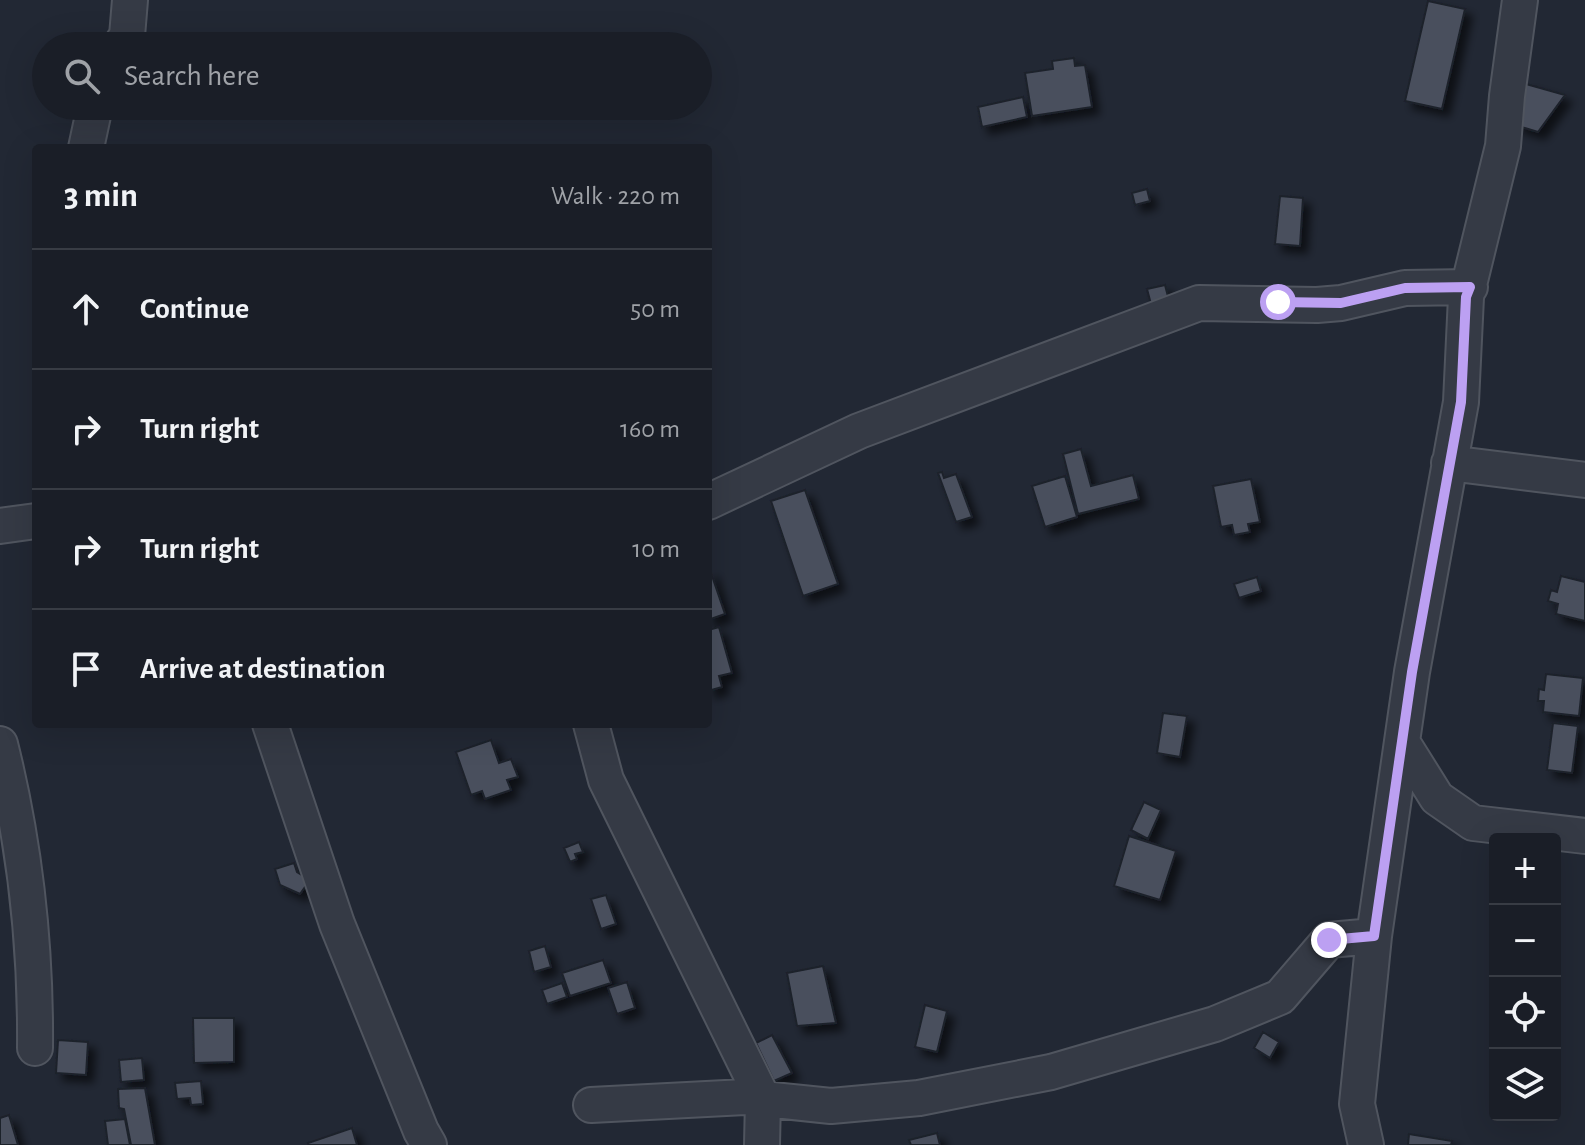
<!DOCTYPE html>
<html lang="en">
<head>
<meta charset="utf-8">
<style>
  :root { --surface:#1a1e27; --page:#272b33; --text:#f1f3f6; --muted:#9fa2a7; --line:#383c44 }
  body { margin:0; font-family:"Alegreya Sans",sans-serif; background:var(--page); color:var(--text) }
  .controls { position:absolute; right:24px; bottom:24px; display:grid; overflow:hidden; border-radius:8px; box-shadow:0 8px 32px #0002 }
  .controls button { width:72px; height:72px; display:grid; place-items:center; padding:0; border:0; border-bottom:2px solid var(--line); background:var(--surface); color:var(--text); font:40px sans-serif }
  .stop { position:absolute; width:24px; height:24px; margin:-18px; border:6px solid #bca0f2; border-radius:50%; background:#fff }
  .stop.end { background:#bca0f2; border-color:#fff; box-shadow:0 2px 8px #0008 }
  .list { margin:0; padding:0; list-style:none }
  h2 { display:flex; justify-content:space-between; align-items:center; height:104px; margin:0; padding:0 32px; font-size:34px }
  h2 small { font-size:26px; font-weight:400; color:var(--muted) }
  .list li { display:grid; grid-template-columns:52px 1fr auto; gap:24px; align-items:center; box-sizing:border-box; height:120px; padding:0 32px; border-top:2px solid var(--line) }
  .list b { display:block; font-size:30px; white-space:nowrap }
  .list em { font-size:26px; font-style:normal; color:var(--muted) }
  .icon { flex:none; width:44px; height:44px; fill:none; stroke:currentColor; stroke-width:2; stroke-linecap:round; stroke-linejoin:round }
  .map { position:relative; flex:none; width:1585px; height:1145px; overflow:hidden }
  .search { position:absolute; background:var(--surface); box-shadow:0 8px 32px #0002; left:32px; top:32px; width:680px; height:88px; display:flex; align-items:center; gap:20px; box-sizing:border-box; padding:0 28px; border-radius:44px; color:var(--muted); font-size:30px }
  .panel { position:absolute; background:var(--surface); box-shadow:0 8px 32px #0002; left:32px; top:144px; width:680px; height:584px; border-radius:8px }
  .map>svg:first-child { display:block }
  .building { fill:#494f5d; stroke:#1d212b; stroke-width:2; filter:url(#shadow) }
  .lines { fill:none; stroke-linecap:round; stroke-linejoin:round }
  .minor-casing { stroke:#50555f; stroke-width:38 }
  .minor { stroke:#353a45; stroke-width:34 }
  .route { stroke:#bca0f2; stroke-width:10 }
</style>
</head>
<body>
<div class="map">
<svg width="1585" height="1145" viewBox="0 0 1585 1145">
  <defs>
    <filter id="shadow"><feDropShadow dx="7" dy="7" stdDeviation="4" flood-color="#0009"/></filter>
  </defs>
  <rect width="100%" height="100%" fill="#222834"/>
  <path class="building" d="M1428 1 1465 9 1442 109 1405 101Z
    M1074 58 1075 66 1085 65 1092 107 1032 116 1025 73 1053 69 1052 61Z
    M1526 84 1565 95 1538 132 1515 125Z
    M1023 97 1027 117 982 127 978 107Z
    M1147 189 1150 201 1135 205 1132 193Z
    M1280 196 1303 198 1300 246 1275 244Z
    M1165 285 1171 308 1153 312 1147 289Z
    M1081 449 1091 486 1133 475 1139 499 1078 514 1063 454Z
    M942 472 944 478 956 474 972 517 956 522 938 473Z
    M1065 476 1077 517 1045 527 1032 486Z
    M1251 479 1260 522 1248 524 1250 532 1234 535 1232 525 1221 527 1213 486Z
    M805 490 838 584 803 596 771 501Z
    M710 570 725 614 708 620V571Z
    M1561 576 1585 582V621L1556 614 1558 604 1548 601 1551 590 1557 592Z
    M1257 577 1261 591 1239 598 1234 584Z
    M719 627 732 673 719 676 722 687 708 691V630Z
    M1546 674 1583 678 1579 716 1543 712 1544 701H1538L1539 689 1544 690Z
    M1163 713 1187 716 1180 757 1157 753Z
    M1553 723 1578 726 1572 773 1547 770Z
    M491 740 499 763 511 759 518 777 507 780 511 790 485 799 482 791 471 795 456 752Z
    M1144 802 1161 810 1148 839 1131 830Z
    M1129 836 1176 851 1160 900 1114 886Z
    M579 842 583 852 575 854 577 859 570 862 564 848Z
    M294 863 297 872 310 880 300 894 280 885 275 869Z
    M606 895 616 924 601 929 591 899Z
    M545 946 551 967 534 972 529 951Z
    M603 960 611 983 570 996 562 973Z
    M823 966 836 1023 797 1026 787 973Z
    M627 982 635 1008 617 1014 608 988Z
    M562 983 567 997 547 1004 542 990Z
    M925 1005 947 1011 937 1052 915 1047Z
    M193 1018H234V1062L194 1063Z
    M1263 1032 1279 1042 1270 1058 1254 1048Z
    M772 1035 792 1073 774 1081 756 1043Z
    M58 1040 88 1042 86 1075 56 1073Z
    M142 1058 144 1080 121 1082 119 1060Z
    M201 1081 203 1104 191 1105 190 1098 177 1099 175 1083Z
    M145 1088 155 1145H131L124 1109 119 1108 118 1089Z
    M9 1115 18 1145H0V1118Z
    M125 1119 130 1145H108L105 1121Z
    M352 1128 357 1145H309L308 1143Z
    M937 1133 940 1145H911L909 1140Z
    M1409 1134 1452 1141 1451 1145H1408Z"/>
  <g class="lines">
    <g class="minor-casing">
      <path id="minor" d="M120 46 127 36 130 0
        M86 148 95 106
        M1449 463 1585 480
        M708 502 859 431 1199 303 1317 305 1341 303 1405 288 1470 287
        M0 526 36 521
        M270 724 337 924 421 1131 429 1145
        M591 724 606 780 763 1099 762 1145
        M1402 742 1437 798 1473 823 1585 836
        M0 744C25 844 36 946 35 1048
        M591 1105 745 1097 831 1106 919 1098 1051 1072 1215 1024 1280 997 1329 940 1374 936
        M1366 1145 1357 1104 1374 936 1412 672 1461 402 1466 297 1503 146 1507 96 1520 0"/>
    </g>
    <use href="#minor" class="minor"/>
  </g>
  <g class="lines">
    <path class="route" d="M1278 302 1341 303 1405 288 1470 287 1466 297 1461 402 1412 672 1374 936 1329 940"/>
  </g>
</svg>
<div class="controls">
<button>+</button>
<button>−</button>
<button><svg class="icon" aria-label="locate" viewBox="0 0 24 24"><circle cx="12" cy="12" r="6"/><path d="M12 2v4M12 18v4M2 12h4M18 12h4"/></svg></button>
<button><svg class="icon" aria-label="layers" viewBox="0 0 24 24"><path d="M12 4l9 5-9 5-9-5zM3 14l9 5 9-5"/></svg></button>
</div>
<div class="stop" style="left:1278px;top:302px"></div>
<div class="stop end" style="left:1329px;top:940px"></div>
<div class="search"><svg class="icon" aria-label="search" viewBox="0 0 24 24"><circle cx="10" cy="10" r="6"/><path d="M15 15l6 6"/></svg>Search here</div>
<section class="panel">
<h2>3 min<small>Walk · 220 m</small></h2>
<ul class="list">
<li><svg class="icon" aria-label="ahead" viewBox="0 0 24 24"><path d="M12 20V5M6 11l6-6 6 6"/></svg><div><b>Continue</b></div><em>50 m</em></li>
<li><svg class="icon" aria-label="right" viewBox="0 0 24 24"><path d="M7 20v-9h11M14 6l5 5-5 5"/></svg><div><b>Turn right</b></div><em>160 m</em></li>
<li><svg class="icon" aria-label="right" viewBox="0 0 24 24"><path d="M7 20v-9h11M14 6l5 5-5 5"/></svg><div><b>Turn right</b></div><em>10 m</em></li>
<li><svg class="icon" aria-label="arrive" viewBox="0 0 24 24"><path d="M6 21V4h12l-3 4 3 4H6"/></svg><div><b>Arrive at destination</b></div></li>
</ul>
</section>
</div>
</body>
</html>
